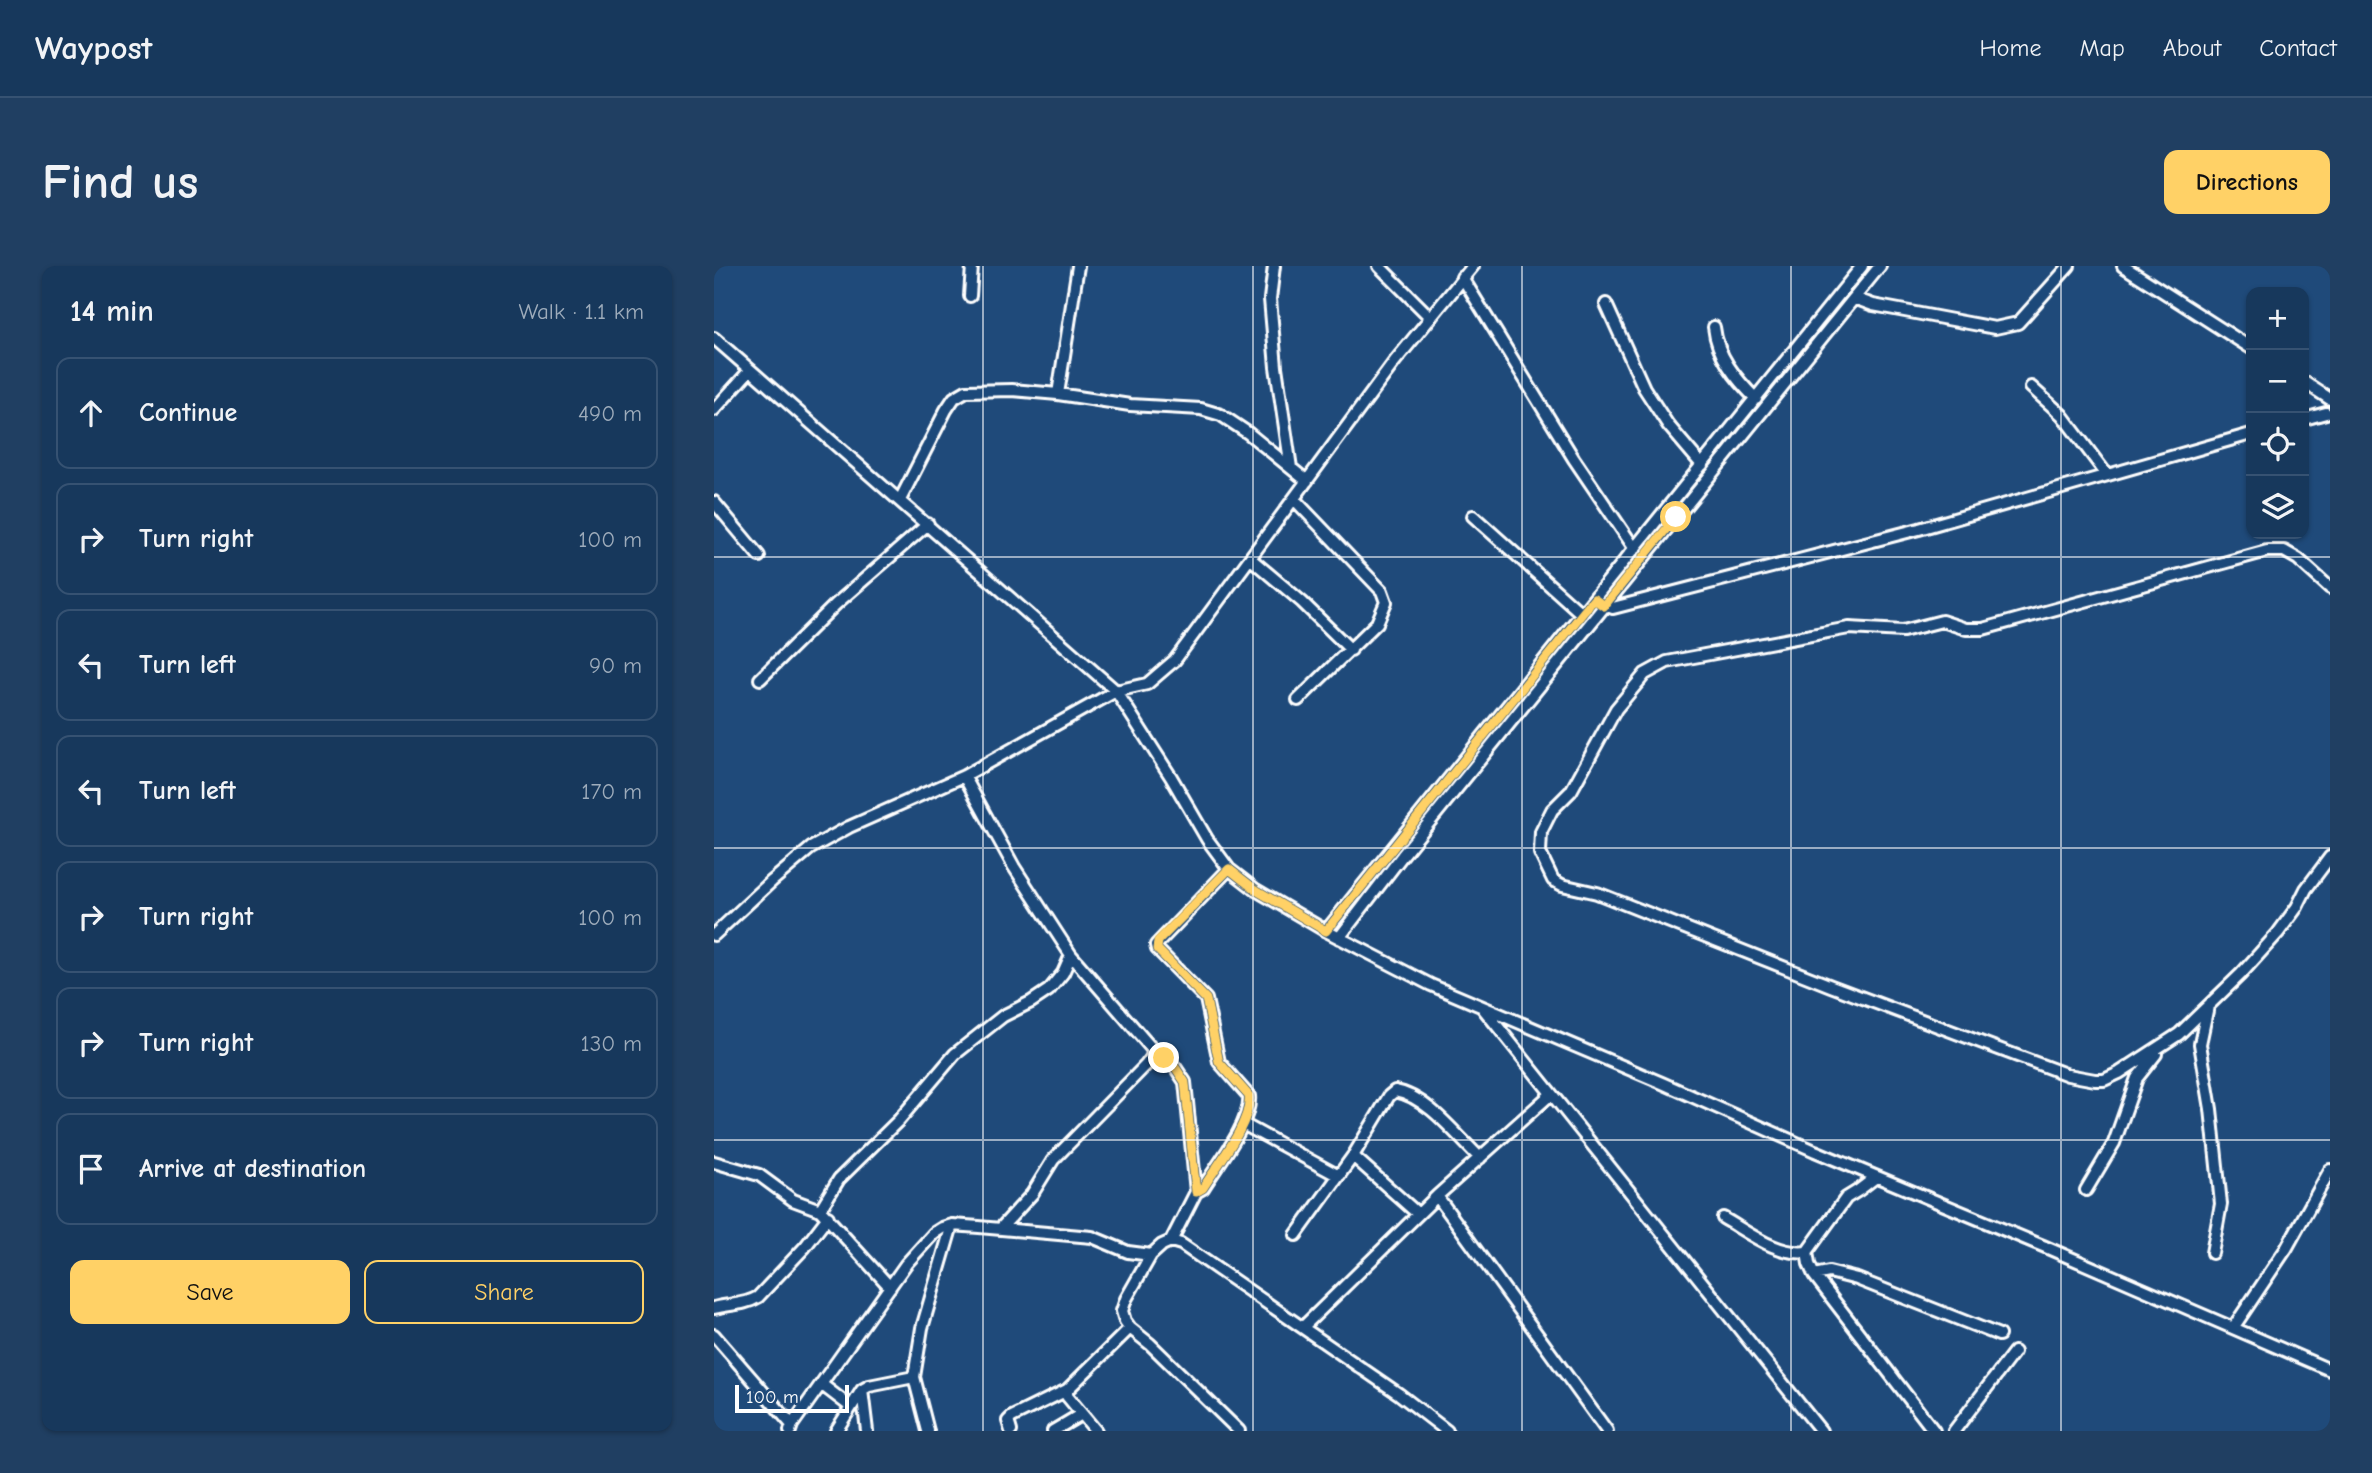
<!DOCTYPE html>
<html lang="en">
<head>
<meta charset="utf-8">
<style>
  :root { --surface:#17385c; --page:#203f62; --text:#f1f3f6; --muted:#9eacbb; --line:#365272; --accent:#ffd166 }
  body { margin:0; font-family:"Comic Neue",sans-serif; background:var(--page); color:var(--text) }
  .controls { position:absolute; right:21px; top:21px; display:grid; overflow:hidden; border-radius:14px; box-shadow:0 2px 5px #0004 }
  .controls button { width:63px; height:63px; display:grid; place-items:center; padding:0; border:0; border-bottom:2px solid var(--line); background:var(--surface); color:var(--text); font:35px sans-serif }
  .scale { position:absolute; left:21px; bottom:18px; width:114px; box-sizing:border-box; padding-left:7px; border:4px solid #fff; border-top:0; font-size:19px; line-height:24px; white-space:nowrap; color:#fff; -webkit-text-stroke:5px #1f4a7a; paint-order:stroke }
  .stop { position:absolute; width:21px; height:21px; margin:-16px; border:5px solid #ffd166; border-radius:50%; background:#fff }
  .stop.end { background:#ffd166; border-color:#fff; box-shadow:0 2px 7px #0008 }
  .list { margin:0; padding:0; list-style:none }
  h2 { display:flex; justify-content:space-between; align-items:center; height:91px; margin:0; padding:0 28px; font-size:30px }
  h2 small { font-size:23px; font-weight:400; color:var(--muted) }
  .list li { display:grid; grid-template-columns:46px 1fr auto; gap:21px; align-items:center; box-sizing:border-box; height:112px; margin:0 14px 14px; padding:0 14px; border:2px solid var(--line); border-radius:14px }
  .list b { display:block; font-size:26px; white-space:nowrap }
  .list em { font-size:23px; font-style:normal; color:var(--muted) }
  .actions { display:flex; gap:14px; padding:21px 28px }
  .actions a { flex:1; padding:16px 0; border:2px solid var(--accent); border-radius:14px; text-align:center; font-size:24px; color:var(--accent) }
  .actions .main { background:var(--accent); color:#111 }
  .icon { flex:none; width:38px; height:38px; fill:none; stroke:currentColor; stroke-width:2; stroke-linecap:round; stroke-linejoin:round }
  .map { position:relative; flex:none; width:1616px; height:1165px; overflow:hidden; border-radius:14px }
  header { display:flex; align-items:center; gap:42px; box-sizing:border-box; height:98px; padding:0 35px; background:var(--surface); border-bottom:2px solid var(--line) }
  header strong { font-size:33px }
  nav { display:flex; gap:38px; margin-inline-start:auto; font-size:24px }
  .intro { display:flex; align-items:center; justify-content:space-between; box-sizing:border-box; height:168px; padding:0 42px }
  h1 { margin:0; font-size:49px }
  .button { padding:18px 32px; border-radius:14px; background:var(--accent); color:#111; font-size:24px; font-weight:700 }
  main { display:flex; gap:42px; padding:0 42px }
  aside { flex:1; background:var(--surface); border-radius:14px; box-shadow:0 2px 5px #0004 }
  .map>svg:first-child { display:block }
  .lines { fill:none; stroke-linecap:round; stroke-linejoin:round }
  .minor-casing { stroke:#fff; stroke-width:16 }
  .minor { stroke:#1f4a7a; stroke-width:10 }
  .route { stroke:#ffd166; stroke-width:9 }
  .grid { fill:none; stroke:#fff; stroke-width:2; stroke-opacity:0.55 }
</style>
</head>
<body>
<header>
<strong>Waypost</strong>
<nav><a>Home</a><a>Map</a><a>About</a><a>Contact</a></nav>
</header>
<div class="intro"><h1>Find us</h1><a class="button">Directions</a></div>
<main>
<aside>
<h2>14 min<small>Walk · 1.1 km</small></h2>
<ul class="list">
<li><svg class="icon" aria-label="ahead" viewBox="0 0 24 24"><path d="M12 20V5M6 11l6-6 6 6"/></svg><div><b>Continue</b></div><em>490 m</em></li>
<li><svg class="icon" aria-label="right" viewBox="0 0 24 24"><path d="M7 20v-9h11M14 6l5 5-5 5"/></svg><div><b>Turn right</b></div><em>100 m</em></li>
<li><svg class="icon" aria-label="left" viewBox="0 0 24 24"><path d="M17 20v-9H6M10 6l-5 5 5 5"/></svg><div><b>Turn left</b></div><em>90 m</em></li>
<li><svg class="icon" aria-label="left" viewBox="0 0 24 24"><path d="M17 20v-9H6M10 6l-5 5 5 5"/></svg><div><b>Turn left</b></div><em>170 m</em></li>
<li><svg class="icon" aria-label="right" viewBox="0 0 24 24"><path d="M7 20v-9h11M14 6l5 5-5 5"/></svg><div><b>Turn right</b></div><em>100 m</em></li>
<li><svg class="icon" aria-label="right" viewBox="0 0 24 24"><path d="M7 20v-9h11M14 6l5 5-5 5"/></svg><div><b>Turn right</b></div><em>130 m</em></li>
<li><svg class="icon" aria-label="arrive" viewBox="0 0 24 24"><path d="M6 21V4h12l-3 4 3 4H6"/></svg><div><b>Arrive at destination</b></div></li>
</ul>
<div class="actions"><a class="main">Save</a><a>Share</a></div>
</aside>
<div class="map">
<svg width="1616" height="1165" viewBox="0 0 1616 1165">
  <rect width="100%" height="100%" fill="#1f4a7a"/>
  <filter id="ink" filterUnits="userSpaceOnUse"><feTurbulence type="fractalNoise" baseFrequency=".0143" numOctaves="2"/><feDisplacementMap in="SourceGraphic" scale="14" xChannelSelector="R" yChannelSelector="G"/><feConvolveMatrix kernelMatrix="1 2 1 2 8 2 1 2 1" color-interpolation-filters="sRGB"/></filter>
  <g filter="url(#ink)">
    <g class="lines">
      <g class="minor-casing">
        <path id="minor" d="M560 0 556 33 562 101 577 202
          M665 0 716 51
          M1409 0 1537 82
          M748 11 860 193 921 283
          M256 30 258 0
          M1140 32 1159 39 1281 62 1304 57 1355 0
          M892 38 930 122 954 159 988 199
          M1000 61C1003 90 1022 113 1042 133
          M0 72 402 425 457 511 493 573 515 603 542 624 612 665 717 719 948 817 1101 885 1329 980 1616 1104
          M1590 116 1616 133
          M1317 121 1348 149 1393 209
          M344 128 364 0
          M0 144 36 104
          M1590 153 1612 147
          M580 233 668 325 672 336 663 357 584 434
          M186 234 232 144 240 132 252 125 298 124 344 128 416 139 487 143 507 149 534 167 593 215
          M0 236 45 290
          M759 250 868 348
          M537 293 588 336 637 384
          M1616 322 1584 293 1570 285H1553L1269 363H1252L1228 355 1189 365 1135 362 953 396 931 408 902 443 857 525 838 544 827 566 826 587 839 614 848 619 883 627 1117 720 1354 809 1381 814H1390L1405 807 1465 768 1527 708 1564 667 1583 641 1592 623 1616 591
          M886 337 899 342 1205 263 1537 168
          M46 413 122 338 214 258
          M250 510 300 601 357 689 439 784 438 791 432 799 339 894 318 928 286 963
          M612 665 1148 0
          M0 669 58 615 97 582 135 561 250 510 402 425 433 418 461 394 681 95 759 0
          M625 672 688 590 1166 0
          M1494 740 1486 778 1497 843 1507 938 1498 987
          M768 741 1107 1165
          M439 784 461 801 471 816 482 926
          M529 858 623 909H626
          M0 896 45 909 79 934 106 944 176 1021
          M1162 911 1145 924 1132 932 1093 986 1095 998 1100 1009 1220 1165
          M1372 924 1400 877 1423 812 1442 788
          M723 930 893 1165
          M106 944 125 913 185 854 241 788 289 750 317 736 335 724 349 707 357 689
          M704 948 639 890 675 830 681 825C713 830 743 870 766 892
          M1009 952C1034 966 1063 990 1093 986
          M582 969 639 890
          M457 975 482 926 489 922C503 899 538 856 535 830L505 796 492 733 443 683 442 679 515 603
          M437 989 412 1033 408 1045 411 1055 416 1062 436 1078 525 1165
          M1100 1009 1115 1006 1143 1013 1285 1069
          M0 1042C15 1038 31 1039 44 1031L91 981 114 951
          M589 1061 723 930 836 829
          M1519 1062 1572 983 1616 904
          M0 1069 78 1159
          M107 1118 192 998 220 967 228 962 238 959 265 961 378 971 414 986 437 989 448 979 457 975 467 978 685 1128 733 1165
          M148 1124 153 1165
          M76 1165 78 1159 107 1118 137 1141
          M122 1165 148 1124 155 1120 200 1111
          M214 1165 200 1111 208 1062 238 959
          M297 1165 294 1155 298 1151 353 1124
          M339 1165 366 1149
          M382 1165 353 1130V1124L416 1062
          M1240 1165 1300 1086"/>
      </g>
      <use href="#minor" class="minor"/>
    </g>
  </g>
  <g class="lines" filter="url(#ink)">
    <path class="route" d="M450 792 461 801 471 816 482 926 489 922C503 899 538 856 535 830L505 796 492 733 443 683 444 675 515 603 542 624 612 665 880 333 890 340 962 251"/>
  </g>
  <path class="grid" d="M269 0V1165M539 0V1165M808 0V1165M1077 0V1165M1347 0V1165M0 291H1616M0 582H1616M0 874H1616"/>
</svg>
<div class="controls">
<button>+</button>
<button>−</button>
<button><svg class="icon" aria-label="locate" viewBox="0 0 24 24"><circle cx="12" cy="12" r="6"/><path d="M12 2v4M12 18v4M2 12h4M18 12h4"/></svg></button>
<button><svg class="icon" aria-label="layers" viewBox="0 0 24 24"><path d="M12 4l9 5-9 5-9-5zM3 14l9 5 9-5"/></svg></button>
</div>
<div class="scale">100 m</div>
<div class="stop" style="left:962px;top:251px"></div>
<div class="stop end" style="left:450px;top:792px"></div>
</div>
</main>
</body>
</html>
